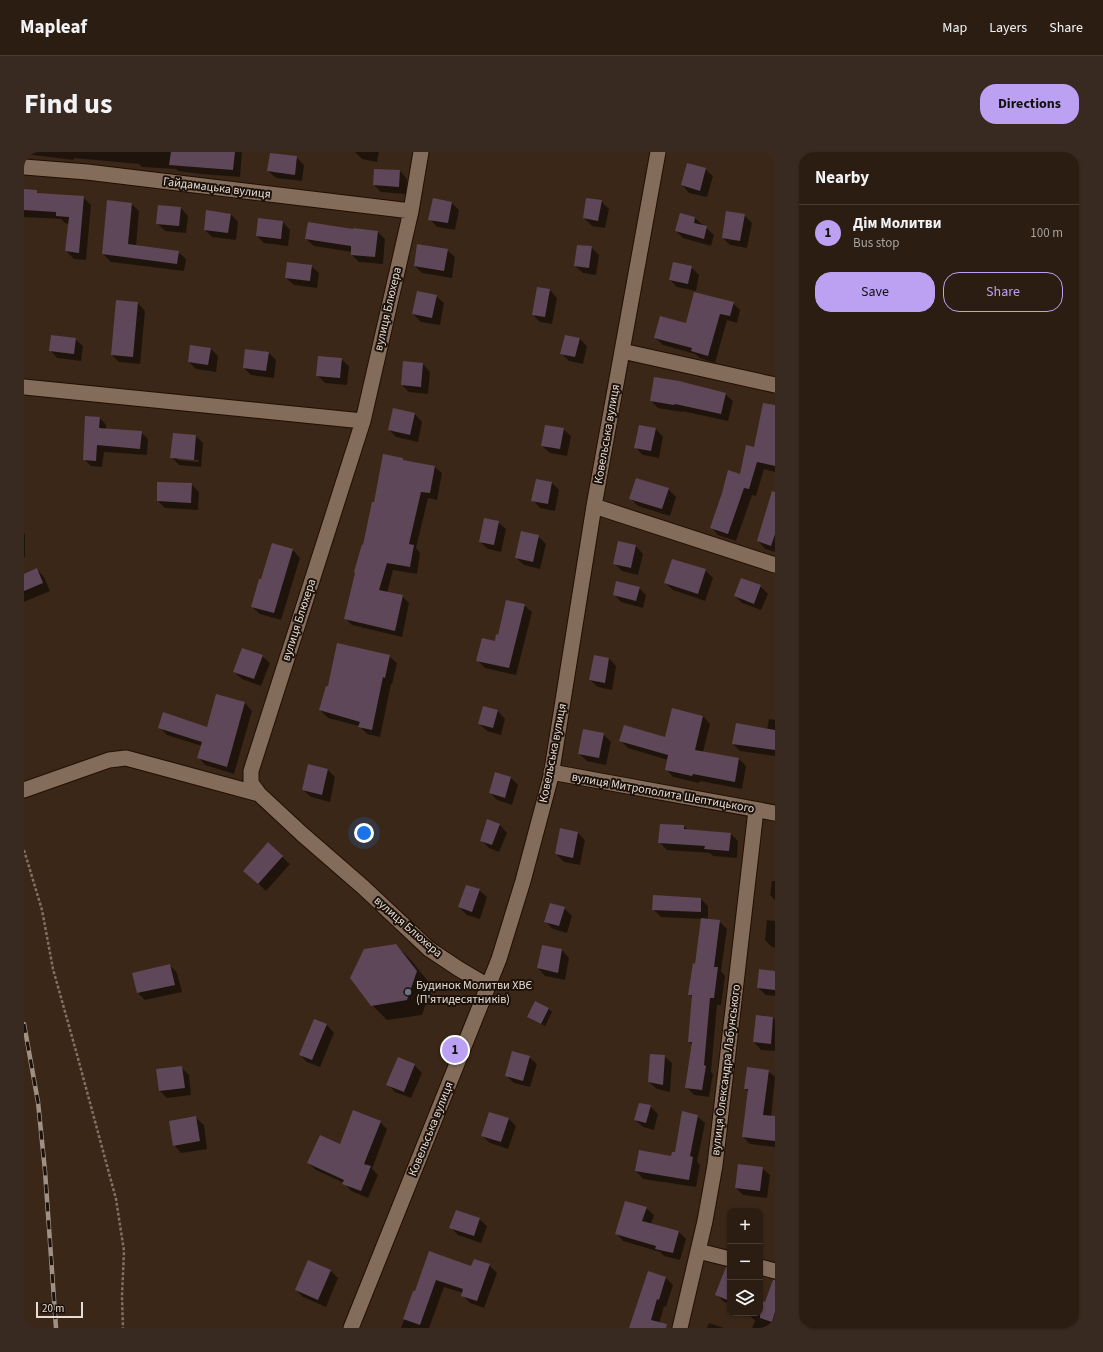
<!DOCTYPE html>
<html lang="en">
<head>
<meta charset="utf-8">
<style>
  :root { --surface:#2c1d12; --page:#382a20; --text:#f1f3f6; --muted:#a6a29f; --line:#483b32; --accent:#bca0f2 }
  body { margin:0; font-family:"Source Sans 3",sans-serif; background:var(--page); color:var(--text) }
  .controls { position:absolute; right:12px; bottom:12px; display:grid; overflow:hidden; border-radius:8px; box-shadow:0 1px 3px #0004 }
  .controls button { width:36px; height:36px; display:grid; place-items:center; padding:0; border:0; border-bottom:1px solid var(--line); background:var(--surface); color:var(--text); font:20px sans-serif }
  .scale { position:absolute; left:12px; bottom:10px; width:47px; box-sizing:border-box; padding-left:4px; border:2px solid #e7dad0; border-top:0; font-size:11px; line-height:14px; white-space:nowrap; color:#e7dad0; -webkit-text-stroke:3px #1b120c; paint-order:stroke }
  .you { position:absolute; left:340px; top:681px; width:14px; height:14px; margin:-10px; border:3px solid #fff; border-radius:50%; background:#1a73e8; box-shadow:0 0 0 6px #1a73e833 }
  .badge { display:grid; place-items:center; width:26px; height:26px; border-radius:50%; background:var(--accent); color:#111; font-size:13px; font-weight:700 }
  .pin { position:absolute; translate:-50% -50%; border:2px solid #fff; box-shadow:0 1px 4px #0006 }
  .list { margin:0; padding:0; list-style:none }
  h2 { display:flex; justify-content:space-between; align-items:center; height:52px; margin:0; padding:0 16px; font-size:17px }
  h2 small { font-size:13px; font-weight:400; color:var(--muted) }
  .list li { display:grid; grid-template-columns:26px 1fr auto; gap:12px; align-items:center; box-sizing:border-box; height:56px; padding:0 16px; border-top:1px solid var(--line) }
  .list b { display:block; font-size:15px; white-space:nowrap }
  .list p { margin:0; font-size:13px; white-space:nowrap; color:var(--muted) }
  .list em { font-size:13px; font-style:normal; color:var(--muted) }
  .actions { display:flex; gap:8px; padding:12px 16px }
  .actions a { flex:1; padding:9px 0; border:1px solid var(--accent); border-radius:16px; text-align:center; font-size:14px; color:var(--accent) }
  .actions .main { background:var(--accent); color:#111 }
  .icon { flex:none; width:22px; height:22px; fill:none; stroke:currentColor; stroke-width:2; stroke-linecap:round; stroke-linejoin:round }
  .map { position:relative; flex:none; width:751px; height:1176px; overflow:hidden; border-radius:16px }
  header { display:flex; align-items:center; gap:24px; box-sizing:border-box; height:56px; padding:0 20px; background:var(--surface); border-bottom:1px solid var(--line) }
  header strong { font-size:19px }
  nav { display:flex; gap:22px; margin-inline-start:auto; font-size:14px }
  .intro { display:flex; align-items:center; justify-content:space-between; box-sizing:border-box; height:96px; padding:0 24px }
  h1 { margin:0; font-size:28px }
  .button { padding:10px 18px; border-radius:16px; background:var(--accent); color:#111; font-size:14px; font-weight:700 }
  main { display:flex; gap:24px; padding:0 24px }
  aside { flex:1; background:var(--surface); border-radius:16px; box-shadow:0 1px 3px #0004 }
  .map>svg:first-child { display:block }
  .shadow { fill:#0007; fill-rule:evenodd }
  .building { fill:#5d4758 }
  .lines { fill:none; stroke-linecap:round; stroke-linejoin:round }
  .minor-casing { stroke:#220f03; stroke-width:17 }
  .path { stroke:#817063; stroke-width:2.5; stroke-dasharray:3 2; stroke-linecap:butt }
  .minor { stroke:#846c5b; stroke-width:15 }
  .rail-casing { stroke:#a09084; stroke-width:4.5 }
  .rail { stroke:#1b120c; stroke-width:3; stroke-dasharray:9; stroke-linecap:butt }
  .worship-dot { fill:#6b7280; stroke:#1b120c; stroke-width:1.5 }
  .labels { text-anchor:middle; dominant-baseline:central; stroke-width:4; stroke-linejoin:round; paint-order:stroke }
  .street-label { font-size:12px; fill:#e7dad0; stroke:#1b120c }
  .poi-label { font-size:12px; fill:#e7dad0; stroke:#1b120c; text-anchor:start }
</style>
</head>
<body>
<header>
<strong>Mapleaf</strong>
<nav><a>Map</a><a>Layers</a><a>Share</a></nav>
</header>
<div class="intro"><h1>Find us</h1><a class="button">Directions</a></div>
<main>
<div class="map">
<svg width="751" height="1176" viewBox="0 0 751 1176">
  <rect width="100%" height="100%" fill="#3b2718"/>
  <path class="shadow" d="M0 0H218L216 25 177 22 154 19 152 17 118 15 115 12 50 6V8L0 2Z
    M331 0H355L353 10 338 7Z
    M272 5 280 13 278 29 252 26 244 19Z
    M681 17 689 24 683 45 665 41 658 33Z
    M376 19 383 27 382 42 357 40 350 33Z
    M0 38 12 39 15 42 59 45 67 53 62 108 50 107 42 99 45 72 41 71 37 67 0 65Z
    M409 47 428 51 435 58 431 78 413 75 406 67Z
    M577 49 585 57 581 76 568 74 560 66Z
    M108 52 115 59 112 94 154 100 162 107 160 119 87 110 79 102Z
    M157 56 164 64 162 81 141 79 133 71Z
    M207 62 214 70 212 88 188 85 181 78Z
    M720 63 728 71 723 96 706 93 699 86Z
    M671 66 690 83 687 94 659 86 652 79Z
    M259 70 266 78 264 94 240 91 233 84Z
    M330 78 354 80 361 87 359 112 335 110 328 103V100L290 94 282 87Z
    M567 95 575 103 572 123 559 121 551 114Z
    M423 98 431 105 428 126 398 121 391 114Z
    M287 114 295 121 293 136 270 133 262 126Z
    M667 115 675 123 672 139 653 135 646 128Z
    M526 138 533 146 528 172 516 170 509 163Z
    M412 144 420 151 416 173 397 170 389 162Z
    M114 151 121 159 116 212 95 210 88 203Z
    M709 151 716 158 713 171 703 168 691 211 676 206 671 202 639 193 631 186Z
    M555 186 563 194 559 212 545 209 538 202Z
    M51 187 59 194 57 209 33 206 26 198Z
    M186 196 194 204 192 220 172 217 165 210Z
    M245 201 252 208 250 226 227 223 220 216Z
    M317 207 325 214 323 233 301 231 293 223Z
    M399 212 406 220 404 242 385 240 378 233Z
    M701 242 709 249 704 269 658 259V260L634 256 627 249Z
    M751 254V320L740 317 732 344 728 343 712 389 694 383 687 375 731 296Z
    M391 262 398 270 394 290 372 285 365 278Z
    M76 266 82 273V278L117 280 124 287 123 303 80 300 78 315 67 314 60 307Z
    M539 277 547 284 543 304 526 301 518 294Z
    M632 277 639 285 635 306 619 303 611 295Z
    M172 284 179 291 177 315 155 313 147 305ZM154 306 175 308 174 310 154 308Z
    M379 307 380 309 411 315 418 321 413 348 404 346 392 396 396 401 393 422 369 418 363 441 378 444 385 451 378 485 328 473 321 466 340 394Z
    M528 331 535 338 531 359 516 356 509 348Z
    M167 332 175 340 174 358 141 356 134 349Z
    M644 337 652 345 646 364 614 354 606 346Z
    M751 364V400L741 397 734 389Z
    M474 370 482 377 477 400 464 397 456 390Z
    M0 381 1 383V405H0Z
    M514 384 522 392 516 417 500 413 492 406Z
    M595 391 612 394 619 402 614 423 598 419 590 411Z
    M269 398 276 406 257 468 236 462 228 455 238 429Z
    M13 417 20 425 26 439 0 450V423Z
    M681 418 689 426 681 449 649 438 641 431Z
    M736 434 744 442 737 458 718 451 711 444Z
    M615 436 622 443 619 456 597 450 590 442Z
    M500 453 508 460 492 523 461 516 453 508 472 490 475 484Z
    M238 504 246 511 237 534 218 527 210 520Z
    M365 504 373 511 368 532H367L356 585 343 582 335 574 304 566 296 558Z
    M585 506 592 514 588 538 574 535 566 528Z
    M193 544 221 551 228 559 210 622 181 613 174 605 178 594 143 583 135 575 184 576Z
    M460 556 474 559 481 567 477 583 463 579 455 572Z
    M679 564 686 572 679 600 715 607 722 614 718 637 676 629 675 631 649 625 642 617 644 608 604 596 596 588 641 587Z
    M745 567 751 568V604L716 599 709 592 743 578Z
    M579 582 587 590 582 613 563 609 555 602Z
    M285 613 304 618 311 625 306 650 287 645 279 638Z
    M486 625 494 633 488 653 473 648 466 641Z
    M464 669 476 673 483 681 475 700 465 696 457 688Z
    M660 674 664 678 707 682 714 689 713 706 689 704 686 701 643 698 635 690Z
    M554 681 561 688 556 713 540 710 532 702Z
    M244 692 266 712 242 739 228 726Z
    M748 729H751V748L746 743Z
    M455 738 463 745 456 767 443 763 435 755Z
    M677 747 684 754V768L695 769 703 777 697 819 701 824 697 853H693L687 920 689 922 685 945 670 943 662 935 669 893 665 890 669 846 665 842 672 813 678 767 637 765 629 757Z
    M540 756 548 764 543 781 529 777 522 770Z
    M743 768 751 769V796L748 795 741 788Z
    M372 793 387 808 408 834 398 863 363 868 348 853Z
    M518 794 538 798 545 806 541 828 521 824 514 816Z
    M146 813 153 821 158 840 121 848 114 841 110 822Z
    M751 820V844L742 843 734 836Z
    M524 856 528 860 521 874 508 868 504 865Z
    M749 865 751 868V899L737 898 730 890Z
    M290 868 303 873 310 881 296 915 283 910 276 903Z
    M640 904 648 911 646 940 633 937 625 930Z
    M505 905 513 912 506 935 490 931 482 924Z
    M390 913 398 921 387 946 371 940 364 932Z
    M157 915 165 923 167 943 143 946 136 939 133 918Z
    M744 919 751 925 747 965H751V995L726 992 719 985 725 940 721 937Z
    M626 954 634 962 630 978 619 975 611 968Z
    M673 964 681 971 673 1010 676 1013 672 1035 619 1027 612 1019 616 999 648 1005 652 1001Z
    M172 966 180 973 183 997 157 1001 150 993Z
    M485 967 492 974 484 997 466 991 458 984Z
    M356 970 363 977 348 1017 354 1023 344 1046 327 1039 320 1031 292 1018 284 1011 316 994Z
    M738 1016 746 1023 743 1046 719 1043 712 1036Z
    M622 1056 630 1063 627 1072 655 1080 662 1087 656 1108 640 1104 636 1100 599 1089 592 1081Z
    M455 1067 463 1074 457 1091 434 1083 427 1076Z
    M706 1068V1085L704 1083Z
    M405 1100 448 1115 465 1113 473 1121 460 1156 446 1151 438 1143 439 1141 420 1135 405 1176H377L390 1140 391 1141Z
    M284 1109 307 1119 314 1126 302 1155 279 1145 272 1138Z
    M625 1120 642 1126 649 1133 642 1155 640 1154 634 1176H606Z
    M706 1121V1152L700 1150 692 1142Z
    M751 1148V1176H728L731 1169 724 1161H736V1149L742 1151Z
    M685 1171 700 1176H683Z"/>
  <path class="building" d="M147 0H211L209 18 145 13Z
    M246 1 273 4 271 23 243 19Z
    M663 11 682 16 676 39 657 33Z
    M350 17 376 18 375 35 349 33Z
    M0 37 13 38V41L60 44 55 101 41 99 45 65 32 64V60L0 58Z
    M409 46 428 50 424 71 404 68Z
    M562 46 578 48 574 69 559 66Z
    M83 48 108 51 104 92 155 99 153 112 78 102Z
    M134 53 157 55 155 74 132 72Z
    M182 58 207 62 204 81 180 78Z
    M702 59 721 62 716 89 698 86Z
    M656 61 671 65 670 71 683 74 680 87 651 79Z
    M234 66 259 69 257 87 232 84Z
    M284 70 329 77V76L354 79 351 105 327 103V94L281 87Z
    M393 92 424 97 420 119 390 114Z
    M553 93 568 94 565 116 550 114Z
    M263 110 288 113 286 129 261 126Z
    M649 110 668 114 664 132 645 128Z
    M513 135 526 137 521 165 508 163Z
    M393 139 413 143 408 166 388 162Z
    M670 140 710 150 706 164 696 162 684 204 667 199 668 196 630 186 636 164 662 171Z
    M92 148 114 150 109 205 87 203Z
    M27 183 52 186 50 202 25 199Z
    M541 183 556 186 551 205 536 202Z
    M166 193 187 196 184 213 164 210Z
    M221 197 245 200 242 219 219 216Z
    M294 204 318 206 316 226 292 224Z
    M379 209 399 211 397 235 377 233Z
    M630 225 655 229 702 241 697 262 651 252 650 253 626 249Z
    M739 251 751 253V314L733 310 725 337 720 336 704 382 686 376 698 341 704 318 716 322 722 293 730 295Z
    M369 256 391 261 386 283 364 278Z
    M61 264 76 265 75 276 118 279 116 297 73 293 72 309 59 308Z
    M521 273 540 276 536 297 517 294Z
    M615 273 632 276 627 299 610 296Z
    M149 281 172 283 170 308 146 306Z
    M359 302 379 306V308L411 314 406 341 397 340 385 392 390 393 386 415 363 411 355 438 379 443 371 479 320 467 331 421 330 420 338 392 339 393 348 350H350Z
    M612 326 645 336 638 357 605 347Z
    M512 327 528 330 524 352 507 349Z
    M133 330 168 331 167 351 133 349Z
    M748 339 751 340V382L747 394 733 389Z
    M460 366 475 369 470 393 455 390Z
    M497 379 515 383 509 410 491 406Z
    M594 389 612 393 607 416 589 412Z
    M248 391 269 397 250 461 227 455 235 427H237Z
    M648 407 682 417 674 442 640 431Z
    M13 416 19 431 0 439V422Z
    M717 426 737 433 730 452 710 444Z
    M592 429 616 435 612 449 589 443Z
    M482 448 501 452 485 516 452 509 458 486 471 489 472 482 474 483Z
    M313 491 366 503 361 526 359 525 348 578 334 575 336 570 295 558 302 534H304Z
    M218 496 239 503 230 527 209 520Z
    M570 503 585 506 581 531 565 528Z
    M192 542 221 550 203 615 173 606 178 590 134 576 139 560 183 575Z
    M459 554 474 558 469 576 454 572Z
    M648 556 679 564 671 598 715 606 711 630 669 622 668 624 641 618 644 603 595 589 600 573 641 585Z
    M712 571 751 578V598L708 592Z
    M559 577 580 581 575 606 554 602Z
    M284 612 304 617 298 643 278 638Z
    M471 620 487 625 481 646 465 641Z
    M463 667 476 672 468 693 456 689Z
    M636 672 660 673V677L707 681 705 699 680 697 681 694 634 691Z
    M536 676 554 680 549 706 531 702Z
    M244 690 259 704 234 732 219 719Z
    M442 733 456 737 448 760 434 755Z
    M629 743 677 746V760L628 758Z
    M526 751 541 755 535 774 520 770Z
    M677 766 696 768 690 815H694L690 846H686L680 913 682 914 678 938 661 936 668 890H664L668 843H664L669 811 671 812Z
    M372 792 393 819 383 848 347 854 326 826 340 797Z
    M518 793 538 797 534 821 513 816Z
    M146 812 151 833 113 841 108 821Z
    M735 817 751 819V838L733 836Z
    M511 849 525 856 517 872 503 865Z
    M732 863 749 865 747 892 729 890Z
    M290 867 303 872 288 908 275 903Z
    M488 899 506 904 499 929 481 924Z
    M626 902 641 903 639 933 624 930Z
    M374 905 391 912 380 940 362 933Z
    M158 914 161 936 135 939 132 917Z
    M723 915 745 918 739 963 751 964V989L718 985 724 937H720Z
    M615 951 627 953 622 971 610 968Z
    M329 958 357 969 340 1012 347 1014 337 1039 318 1032 320 1028 283 1011 296 983 316 992Z
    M658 959 674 963 666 1004 669 1005 665 1028 611 1019 615 998 647 1004 648 1000H651Z
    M465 960 485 966 477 990 457 984Z
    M172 964 176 989 149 994 145 969Z
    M714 1012 739 1015 736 1039 711 1036Z
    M601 1049 623 1055 618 1069 655 1079 649 1101 631 1097 632 1094 591 1082Z
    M432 1058 456 1066 450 1084 425 1076Z
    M405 1099 447 1114 450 1107 466 1112 453 1149 437 1144 439 1137 412 1128 396 1173 379 1167 389 1139H391Z
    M284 1108 307 1118 294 1148 271 1138Z
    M702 1115 706 1116V1149L691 1143Z
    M624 1119 642 1125 635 1148 633 1147 627 1168 643 1172 642 1176H605Z
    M749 1128H751V1160L748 1170 736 1166V1148L741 1150Z"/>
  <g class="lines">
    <g class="minor-casing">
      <path id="minor" d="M397 0 387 59 339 269 227 619V631L235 642 278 682 339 735 405 797 435 817 464 834
        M0 15 63 20 387 59
        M598 199 751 233
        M0 235 339 269
        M570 354 751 413
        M527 620 751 661
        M0 638 85 608 102 606 235 642
        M674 1099 706 1107
        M736 1115 751 1119
        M327 1176 475 807 499 729 527 624 570 354 634 0
        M656 1176 681 1069 691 1013 732 658"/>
    </g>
    <path class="path" d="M0 698 18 758 29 817 52 899 92 1047 100 1099 98 1144 99 1176"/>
    <use href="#minor" class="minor"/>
    <g class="rail-casing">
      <path id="rail" d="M0 872 14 950 21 1019 32 1176"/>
    </g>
    <use href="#rail" class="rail"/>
  </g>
  <circle class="worship-dot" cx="384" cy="840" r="4"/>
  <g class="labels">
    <g class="street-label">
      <text transform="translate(193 36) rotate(7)">Гайдамацька вулиця</text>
      <text transform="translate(364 157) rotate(-77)">вулиця Блюхера</text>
      <text transform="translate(583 282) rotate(-80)">Ковельська вулиця</text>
      <text transform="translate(275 468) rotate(-72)">вулиця Блюхера</text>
      <text transform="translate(529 601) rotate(-79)">Ковельська вулиця</text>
      <text transform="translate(639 641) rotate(10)">вулиця Митрополита Шептицького</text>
      <text transform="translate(384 775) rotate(41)">вулиця Блюхера</text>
      <text transform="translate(702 918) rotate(-83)">вулиця Олександра Лабунського</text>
      <text transform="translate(407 977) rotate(-68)">Ковельська вулиця</text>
    </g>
    <g class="poi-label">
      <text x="392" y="833">Будинок Молитви ХВЄ<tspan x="392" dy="14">(П'ятидесятників)</tspan></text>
    </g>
  </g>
</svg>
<div class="controls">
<button>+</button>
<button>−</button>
<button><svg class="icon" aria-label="layers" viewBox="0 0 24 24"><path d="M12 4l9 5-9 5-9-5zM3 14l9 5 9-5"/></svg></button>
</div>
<div class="scale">20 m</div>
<div class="you"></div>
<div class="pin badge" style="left:431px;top:898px">1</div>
</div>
<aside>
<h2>Nearby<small></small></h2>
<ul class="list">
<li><span class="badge">1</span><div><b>Дім Молитви</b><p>Bus stop</p></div><em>100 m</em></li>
</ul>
<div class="actions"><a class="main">Save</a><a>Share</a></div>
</aside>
</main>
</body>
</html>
